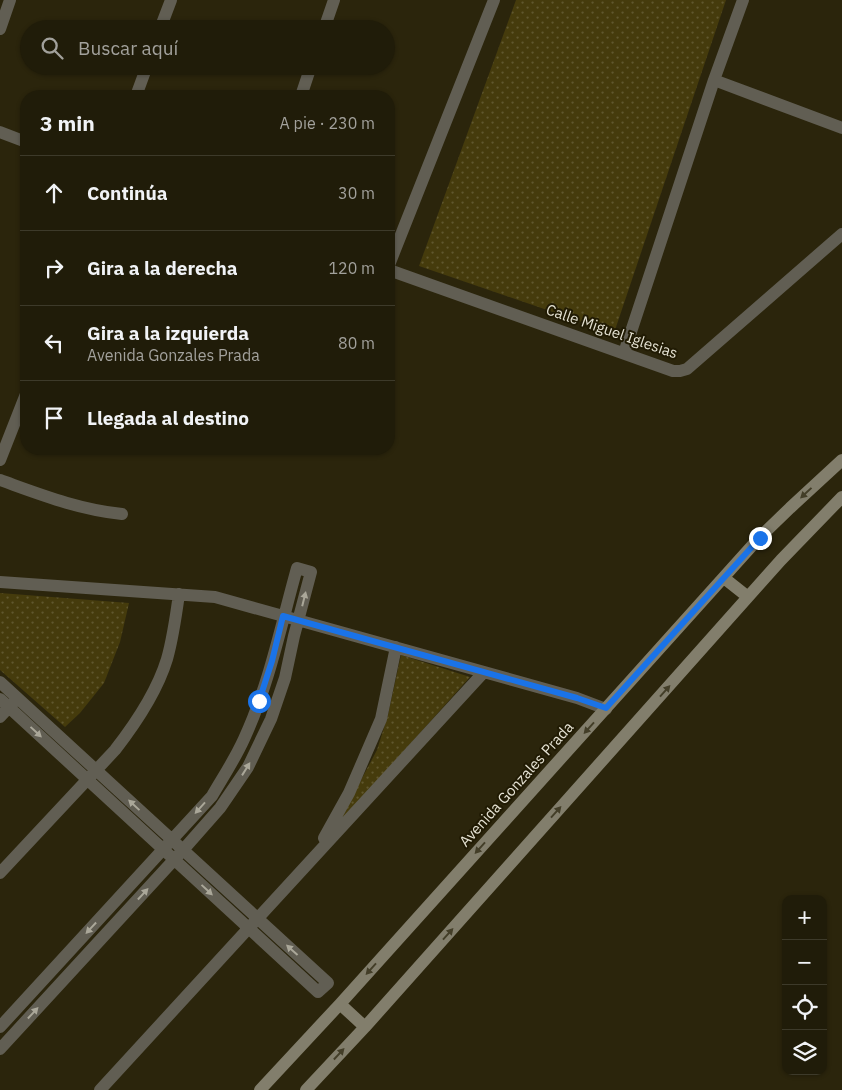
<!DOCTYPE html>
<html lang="es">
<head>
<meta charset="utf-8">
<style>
  :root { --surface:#201c09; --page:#2d2917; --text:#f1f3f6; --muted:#a2a19c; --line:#3d3a2a }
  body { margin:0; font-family:"IBM Plex Sans",sans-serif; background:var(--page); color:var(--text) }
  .controls { position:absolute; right:15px; bottom:15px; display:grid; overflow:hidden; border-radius:10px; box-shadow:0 1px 4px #0004 }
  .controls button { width:45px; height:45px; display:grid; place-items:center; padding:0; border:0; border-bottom:1px solid var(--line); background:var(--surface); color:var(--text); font:25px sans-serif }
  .stop { position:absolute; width:15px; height:15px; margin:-11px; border:4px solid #1a73e8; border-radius:50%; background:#fff }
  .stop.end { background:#1a73e8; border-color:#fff; box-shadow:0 1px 5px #0008 }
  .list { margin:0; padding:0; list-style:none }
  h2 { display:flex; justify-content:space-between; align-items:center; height:65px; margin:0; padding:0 20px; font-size:21px }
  h2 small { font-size:16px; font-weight:400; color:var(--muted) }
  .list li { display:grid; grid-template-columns:32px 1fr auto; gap:15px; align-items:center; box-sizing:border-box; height:75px; padding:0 20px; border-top:1px solid var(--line) }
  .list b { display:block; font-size:19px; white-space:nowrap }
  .list p { margin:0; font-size:16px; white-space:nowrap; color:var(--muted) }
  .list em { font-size:16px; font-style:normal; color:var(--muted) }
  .icon { flex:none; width:28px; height:28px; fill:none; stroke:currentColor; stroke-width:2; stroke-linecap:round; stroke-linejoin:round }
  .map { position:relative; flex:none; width:842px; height:1090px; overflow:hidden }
  .search { position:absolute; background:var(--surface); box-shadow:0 1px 4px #0004; left:20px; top:20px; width:375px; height:55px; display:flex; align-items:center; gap:12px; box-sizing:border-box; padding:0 18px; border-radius:28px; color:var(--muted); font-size:19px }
  .panel { position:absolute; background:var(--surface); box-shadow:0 1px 4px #0004; left:20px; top:90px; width:375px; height:365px; border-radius:20px }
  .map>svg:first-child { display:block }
  .grass { fill:url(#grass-dots) }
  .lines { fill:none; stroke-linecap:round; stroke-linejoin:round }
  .street { stroke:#615e53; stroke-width:12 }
  .secondary { stroke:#827e6c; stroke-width:12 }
  .oneway { fill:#433e28 }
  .oneway2 { fill:#aaa799 }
  .route { stroke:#1a73e8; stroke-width:6 }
  .labels { text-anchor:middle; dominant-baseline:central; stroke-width:4; stroke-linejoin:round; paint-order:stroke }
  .street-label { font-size:15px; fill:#e5e2d3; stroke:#211b04 }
</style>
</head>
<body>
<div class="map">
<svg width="842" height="1090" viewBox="0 0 842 1090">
  <defs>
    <pattern id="grass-dots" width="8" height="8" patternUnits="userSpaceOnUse" patternTransform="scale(1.25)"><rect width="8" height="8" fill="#453b0c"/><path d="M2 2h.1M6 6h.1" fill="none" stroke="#60572e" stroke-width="1.8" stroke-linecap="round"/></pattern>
  </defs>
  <rect width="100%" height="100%" fill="#2b250c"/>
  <path class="grass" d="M516 0H726L614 333 419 266Z
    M0 593 129 603 120 642 104 683 80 713 65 727 0 670Z
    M401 655 470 677 336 827 377 750 388 715Z"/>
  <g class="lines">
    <path class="street" d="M0 29 10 0
      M160 29 171 0
      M324 29 334 0
      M714 80 842 128
      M136 96 147 66
      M301 96 311 66
      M0 132 26 142
      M389 265 494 0
      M389 270 673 371H680L687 369 842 234
      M624 353 714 80 743 0
      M0 460 26 394
      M0 480C42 495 77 509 122 514
      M0 582 215 597 577 698 606 709
      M0 682 328 983 318 992 0 699
      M0 717 14 702
      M324 838 349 793 381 719 396 647
      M0 873 115 750C136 723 157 692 167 659 173 638 176 616 179 594
      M0 1027 212 796C223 777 235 759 244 739 269 685 281 625 297 568L311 572 294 636 285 678 271 719 248 767 220 808 183 850 0 1049
      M100 1090 484 672"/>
    <path class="secondary" d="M724 578 748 597
      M340 1004 365 1027
      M260 1090 340 1004 759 538 790 508 842 460
      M306 1090 365 1027 781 560 842 497"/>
  </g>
  <defs><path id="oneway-solid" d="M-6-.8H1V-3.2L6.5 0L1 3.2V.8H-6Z" transform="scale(1.25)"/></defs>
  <g class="oneway">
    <use href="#oneway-solid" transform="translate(806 493) rotate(137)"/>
    <use href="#oneway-solid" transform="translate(665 691) rotate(-48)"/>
    <use href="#oneway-solid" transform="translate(589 728) rotate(132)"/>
    <use href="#oneway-solid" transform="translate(556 812) rotate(-48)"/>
    <use href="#oneway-solid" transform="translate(480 848) rotate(132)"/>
    <use href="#oneway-solid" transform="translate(448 934) rotate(-48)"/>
    <use href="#oneway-solid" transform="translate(371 969) rotate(132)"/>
    <use href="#oneway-solid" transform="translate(339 1054) rotate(-47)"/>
  </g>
  <g class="oneway2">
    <use href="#oneway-solid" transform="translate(304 599) rotate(-76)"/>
    <use href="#oneway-solid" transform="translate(36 732) rotate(43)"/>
    <use href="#oneway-solid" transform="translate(246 769) rotate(-58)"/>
    <use href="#oneway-solid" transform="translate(134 805) rotate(-137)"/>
    <use href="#oneway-solid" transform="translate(200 808) rotate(132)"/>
    <use href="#oneway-solid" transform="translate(207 890) rotate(43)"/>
    <use href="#oneway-solid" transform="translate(143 894) rotate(-47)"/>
    <use href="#oneway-solid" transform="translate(91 928) rotate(133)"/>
    <use href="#oneway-solid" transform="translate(292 950) rotate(-138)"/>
    <use href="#oneway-solid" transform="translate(33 1013) rotate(-47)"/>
  </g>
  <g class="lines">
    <path class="route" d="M259 701 272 661 283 616 577 698 606 708 760 538"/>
  </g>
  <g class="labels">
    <g class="street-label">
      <text transform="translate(612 331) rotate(19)">Calle Miguel Iglesias</text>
      <text transform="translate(516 784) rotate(-48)">Avenida Gonzales Prada</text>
    </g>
  </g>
</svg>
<div class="controls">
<button>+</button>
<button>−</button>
<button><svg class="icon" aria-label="locate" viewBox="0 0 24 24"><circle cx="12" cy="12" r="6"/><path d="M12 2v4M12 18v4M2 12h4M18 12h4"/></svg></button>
<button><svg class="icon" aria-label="layers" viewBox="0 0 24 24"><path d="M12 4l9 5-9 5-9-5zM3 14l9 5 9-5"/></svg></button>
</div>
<div class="stop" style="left:259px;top:701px"></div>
<div class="stop end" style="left:760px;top:538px"></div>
<div class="search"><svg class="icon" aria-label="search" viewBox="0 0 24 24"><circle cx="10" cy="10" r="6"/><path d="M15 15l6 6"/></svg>Buscar aquí</div>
<section class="panel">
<h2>3 min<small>A pie · 230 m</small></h2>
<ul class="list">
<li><svg class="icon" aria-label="ahead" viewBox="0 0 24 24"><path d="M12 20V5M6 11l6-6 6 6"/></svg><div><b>Continúa</b></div><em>30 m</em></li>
<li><svg class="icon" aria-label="right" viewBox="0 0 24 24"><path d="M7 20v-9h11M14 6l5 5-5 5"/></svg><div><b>Gira a la derecha</b></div><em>120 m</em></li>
<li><svg class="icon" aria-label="left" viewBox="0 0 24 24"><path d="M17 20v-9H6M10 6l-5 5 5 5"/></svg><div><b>Gira a la izquierda</b><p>Avenida Gonzales Prada</p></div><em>80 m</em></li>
<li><svg class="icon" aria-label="arrive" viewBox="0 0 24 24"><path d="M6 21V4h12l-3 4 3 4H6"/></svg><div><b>Llegada al destino</b></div></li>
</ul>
</section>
</div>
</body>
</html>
